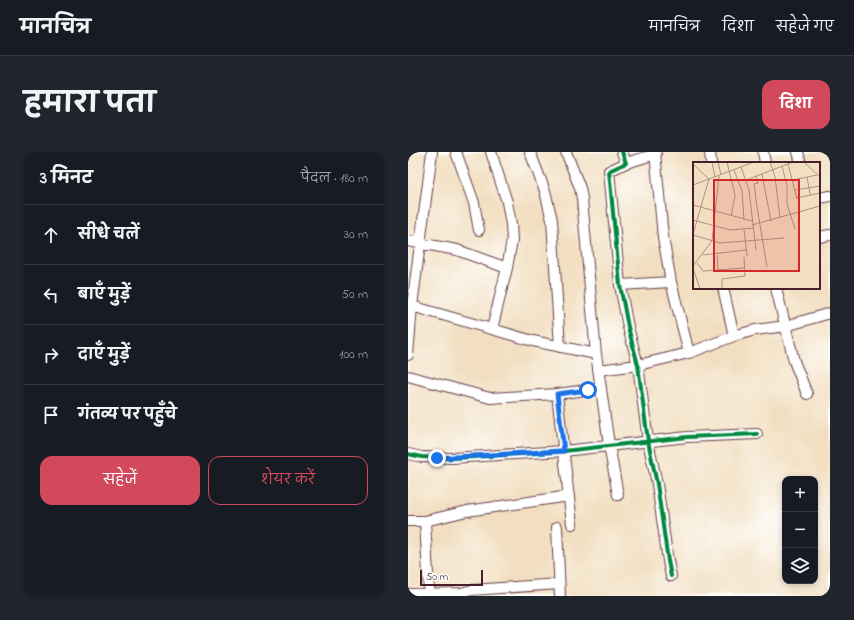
<!DOCTYPE html>
<html lang="hi">
<head>
<meta charset="utf-8">
<style>
  :root { --surface:#171b24; --page:#20242c; --text:#f1f3f6; --muted:#9ea1a6; --line:#363941; --accent:#d1495b }
  body { margin:0; font-family:"Indie Flower","Playpen Sans Deva",sans-serif; background:var(--page); color:var(--text) }
  .controls { position:absolute; right:12px; bottom:12px; display:grid; overflow:hidden; border-radius:8px; box-shadow:0 2px 6px #0003 }
  .controls button { width:36px; height:36px; display:grid; place-items:center; padding:0; border:0; border-bottom:1px solid var(--line); background:var(--surface); color:var(--text); font:20px sans-serif }
  .scale { position:absolute; left:12px; bottom:10px; width:63px; box-sizing:border-box; padding-left:4px; border:2px solid #4a1f2b; border-top:0; font-size:11px; line-height:14px; white-space:nowrap; color:#4a1f2b; -webkit-text-stroke:3px #fff; paint-order:stroke }
  .stop { position:absolute; width:12px; height:12px; margin:-9px; border:3px solid #1a73e8; border-radius:50%; background:#fff }
  .stop.end { background:#1a73e8; border-color:#fff; box-shadow:0 1px 4px #0008 }
  .list { margin:0; padding:0; list-style:none }
  h2 { display:flex; justify-content:space-between; align-items:center; height:52px; margin:0; padding:0 16px; font-size:17px }
  h2 small { font-size:13px; font-weight:400; color:var(--muted) }
  .list li { display:grid; grid-template-columns:26px 1fr auto; gap:12px; align-items:center; box-sizing:border-box; height:60px; padding:0 16px; border-top:1px solid var(--line) }
  .list b { display:block; font-size:15px; white-space:nowrap }
  .list em { font-size:13px; font-style:normal; color:var(--muted) }
  .actions { display:flex; gap:8px; padding:12px 16px }
  .actions a { flex:1; padding:9px 0; border:1px solid var(--accent); border-radius:12px; text-align:center; font-size:14px; color:var(--accent) }
  .actions .main { background:var(--accent); color:#fff }
  .icon { flex:none; width:22px; height:22px; fill:none; stroke:currentColor; stroke-width:2; stroke-linecap:round; stroke-linejoin:round }
  .map { position:relative; flex:none; width:422px; height:444px; overflow:hidden; border-radius:12px }
  header { display:flex; align-items:center; gap:24px; box-sizing:border-box; height:56px; padding:0 20px; background:var(--surface); border-bottom:1px solid var(--line) }
  header strong { font-size:19px }
  nav { display:flex; gap:22px; margin-inline-start:auto; font-size:14px }
  .intro { display:flex; align-items:center; justify-content:space-between; box-sizing:border-box; height:96px; padding:0 24px }
  h1 { margin:0; font-size:28px }
  .button { padding:10px 18px; border-radius:12px; background:var(--accent); color:#fff; font-size:14px; font-weight:700 }
  main { display:flex; gap:24px; padding:0 24px }
  aside { flex:1; background:var(--surface); border-radius:12px; box-shadow:0 2px 6px #0003 }
  .map>svg:first-child { display:block }
  .lines { fill:none; stroke-linecap:round; stroke-linejoin:round }
  .minor-casing { stroke:#633c42; stroke-width:12 }
  .minor { stroke:#fff; stroke-width:10 }
  .cycleway-casing { stroke:#fff; stroke-width:6 }
  .cycleway { stroke:#00873e; stroke-width:4 }
  .route { stroke:#1a73e8; stroke-width:5 }
  .inset-road { fill:none; stroke:#af9285; stroke-width:1 }
  .view { fill:#d62828; fill-opacity:0.15; stroke:#d62828; stroke-width:2 }
  .inset-edge { fill:none; stroke:#4a1f2b; stroke-width:2 }
</style>
</head>
<body>
<header>
<strong>मानचित्र</strong>
<nav><a>मानचित्र</a><a>दिशा</a><a>सहेजे गए</a></nav>
</header>
<div class="intro"><h1>हमारा पता</h1><a class="button">दिशा</a></div>
<main>
<aside>
<h2>3 मिनट<small>पैदल · 180 m</small></h2>
<ul class="list">
<li><svg class="icon" aria-label="ahead" viewBox="0 0 24 24"><path d="M12 20V5M6 11l6-6 6 6"/></svg><div><b>सीधे चलें</b></div><em>30 m</em></li>
<li><svg class="icon" aria-label="left" viewBox="0 0 24 24"><path d="M17 20v-9H6M10 6l-5 5 5 5"/></svg><div><b>बाएँ मुड़ें</b></div><em>50 m</em></li>
<li><svg class="icon" aria-label="right" viewBox="0 0 24 24"><path d="M7 20v-9h11M14 6l5 5-5 5"/></svg><div><b>दाएँ मुड़ें</b></div><em>100 m</em></li>
<li><svg class="icon" aria-label="arrive" viewBox="0 0 24 24"><path d="M6 21V4h12l-3 4 3 4H6"/></svg><div><b>गंतव्य पर पहुँचे</b></div></li>
</ul>
<div class="actions"><a class="main">सहेजें</a><a>शेयर करें</a></div>
</aside>
<div class="map">
<svg width="422" height="444" viewBox="0 0 422 444">
  <rect width="100%" height="100%" fill="#fff"/>
  <filter id="ink" filterUnits="userSpaceOnUse"><feTurbulence type="fractalNoise" baseFrequency=".025" numOctaves="2"/><feDisplacementMap in="SourceGraphic" scale="8" xChannelSelector="R" yChannelSelector="G"/><feConvolveMatrix kernelMatrix="1 2 1 2 8 2 1 2 1" color-interpolation-filters="sRGB"/></filter>
  <filter id="wash" filterUnits="userSpaceOnUse"><feTurbulence type="fractalNoise" baseFrequency=".012" numOctaves="4" result="noise"/><feDisplacementMap in="SourceGraphic" scale="16" xChannelSelector="R" yChannelSelector="G"/><feGaussianBlur stdDeviation="0.9" result="paint"/><feColorMatrix in="noise" values="0 0 0 0 0 0 0 0 0 0 0 0 0 0 0 0 0 1.4 0 .05"/><feComposite in="paint" operator="in"/></filter>
  <g filter="url(#wash)">
    <rect width="100%" height="100%" fill="#f2dfc1"/>
  </g>
  <g filter="url(#ink)">
    <g class="lines">
      <g class="minor-casing">
        <path id="minor" d="M48 0 66 51 71 78
          M83 0 99 50 103 72 104 88 99 116 84 177
          M122 0 137 39 144 68 152 195
          M158 0 172 36 174 47 188 202 201 293 210 343
          M214 0 218 11 201 19 212 133 220 175 230 213 240 289 249 332 260 409 263 424
          M247 0 255 85 263 130 281 201
          M302 0 303 11
          M355 0 357 11
          M390 0 393 11
          M218 11 248 2
          M411 46 422 44
          M411 85 422 83
          M0 89 49 98 99 116
          M212 133 263 130
          M315 136 326 184
          M368 136 386 209 399 242
          M0 153 125 189 188 202
          M0 203 4 154 24 0
          M190 218 230 213 281 201 326 184 347 178 378 174 422 161
          M0 224 82 246 149 242 193 236
          M149 242 164 372
          M0 302 14 305 44 306 156 299 279 285 349 282
          M0 369H17L59 359 161 344
          M17 369 21 441
          M149 375 152 444
          M0 442 53 441 64 438 151 432"/>
      </g>
      <use href="#minor" class="minor"/>
      <g class="cycleway-casing">
        <path id="cycleway" d="M214 0 218 11 201 19 212 133 220 175 230 213 240 289 249 332 260 409 263 424
          M0 302 14 305 44 306 156 299 279 285 349 282"/>
      </g>
      <use href="#cycleway" class="cycleway"/>
    </g>
  </g>
  <g class="lines" filter="url(#ink)">
    <path class="route" d="M29 306 156 299 149 242 180 238"/>
  </g>
  <g transform="translate(285 10)">
    <rect width="127" height="127" fill="#f2dfc1"/>
    <path class="inset-road" d="M19 0 22 15M25 0 28 13M34 0 42 33 38 54M77 0 82 15 87 56M111 0 127 15M0 2 16 17 0 72M95 2 104 37M89 4 94 24V42L102 67M48 5 56 28 63 88M41 8 49 29 51 58M69 12 78 59M63 14 65 21 61 22 64 45 74 105M114 15 117 32M53 18 100 0M100 18 124 13M0 23 61 0M102 28 127 24M103 36 127 31M0 43 59 59M0 58 37 68 60 66M59 63 127 44M51 68 54 94M0 73 27 81 91 76M10 93 53 88M24 93 25 108M4 101 10 109 51 106M0 104 19 79 26 14M0 106 7 127M29 127V117L52 114 51 95"/>
    <path class="view" d="M21 18H106V109H21Z"/>
    <rect width="127" height="127" class="inset-edge"/>
  </g>
</svg>
<div class="controls">
<button>+</button>
<button>−</button>
<button><svg class="icon" aria-label="layers" viewBox="0 0 24 24"><path d="M12 4l9 5-9 5-9-5zM3 14l9 5 9-5"/></svg></button>
</div>
<div class="scale">50 m</div>
<div class="stop" style="left:180px;top:238px"></div>
<div class="stop end" style="left:29px;top:306px"></div>
</div>
</main>
</body>
</html>
